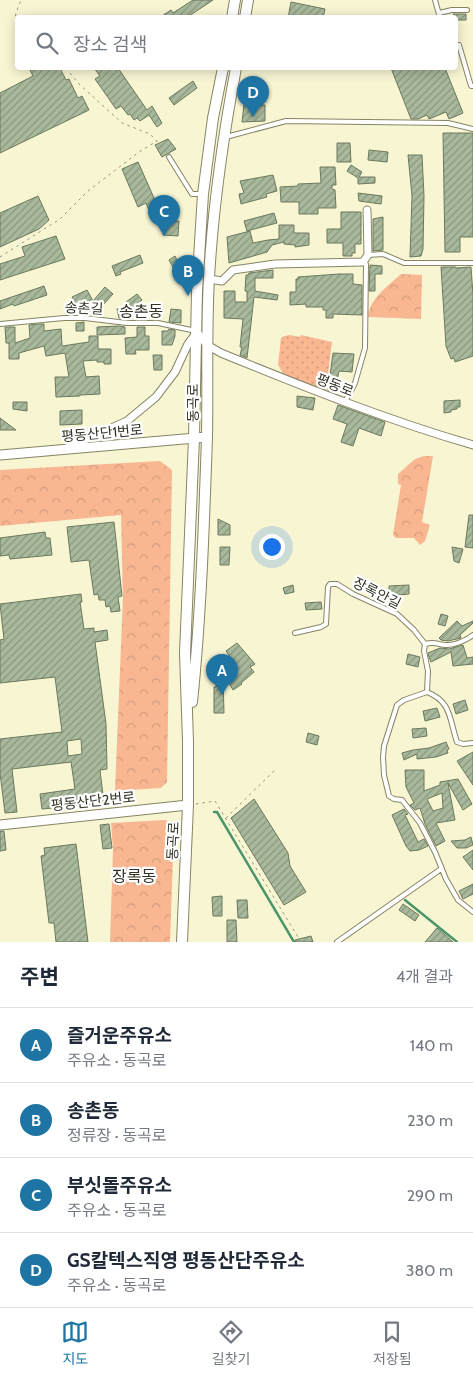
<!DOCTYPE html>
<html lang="ko">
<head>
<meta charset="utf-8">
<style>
  :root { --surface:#fff; --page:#f6f6f7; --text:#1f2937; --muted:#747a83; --line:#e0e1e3; --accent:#1e75a4 }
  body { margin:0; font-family:Cabin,"Noto Sans KR",sans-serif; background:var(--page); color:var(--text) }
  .you { position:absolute; left:271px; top:546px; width:18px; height:18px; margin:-12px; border:4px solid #fff; border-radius:50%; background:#1a73e8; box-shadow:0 0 0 8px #1a73e833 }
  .badge { display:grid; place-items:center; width:32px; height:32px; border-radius:50%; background:var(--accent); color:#fff; font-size:16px; font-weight:700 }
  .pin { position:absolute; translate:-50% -41px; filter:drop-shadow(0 1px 2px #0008) }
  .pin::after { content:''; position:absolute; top:26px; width:18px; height:15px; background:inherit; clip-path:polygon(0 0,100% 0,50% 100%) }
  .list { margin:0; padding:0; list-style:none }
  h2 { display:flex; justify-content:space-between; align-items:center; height:65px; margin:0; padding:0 20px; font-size:21px }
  h2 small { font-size:16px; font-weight:400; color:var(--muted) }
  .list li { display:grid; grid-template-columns:32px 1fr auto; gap:15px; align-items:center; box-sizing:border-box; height:75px; padding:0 20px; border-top:1px solid var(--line) }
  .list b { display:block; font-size:19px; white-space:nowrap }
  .list p { margin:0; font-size:16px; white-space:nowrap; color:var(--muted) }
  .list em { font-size:16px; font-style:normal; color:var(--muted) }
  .icon { flex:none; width:28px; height:28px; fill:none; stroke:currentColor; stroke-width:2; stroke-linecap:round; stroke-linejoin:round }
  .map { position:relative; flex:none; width:473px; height:942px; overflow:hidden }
  .search { position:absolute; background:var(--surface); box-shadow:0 2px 12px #0003; left:15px; right:15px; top:15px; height:55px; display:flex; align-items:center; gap:12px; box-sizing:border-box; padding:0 18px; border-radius:5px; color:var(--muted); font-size:19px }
  .sheet { height:365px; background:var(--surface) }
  nav { display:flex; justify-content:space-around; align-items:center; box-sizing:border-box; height:70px; border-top:1px solid var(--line); background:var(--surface); font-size:14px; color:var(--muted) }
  nav a { display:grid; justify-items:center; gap:2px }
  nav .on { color:var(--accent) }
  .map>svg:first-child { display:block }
  .grass { fill:url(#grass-dots) }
  .forest { fill:url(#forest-crowns) }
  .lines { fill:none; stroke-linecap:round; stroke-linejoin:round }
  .stream { stroke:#4b956a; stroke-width:2.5 }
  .building { fill:url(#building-hatch); stroke:#6a795d; fill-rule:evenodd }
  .service-casing { stroke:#878465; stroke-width:6 }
  .minor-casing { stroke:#878465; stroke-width:9 }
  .tertiary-casing { stroke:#878465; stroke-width:11 }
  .secondary-casing { stroke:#878465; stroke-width:12 }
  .path { stroke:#94927a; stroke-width:1; stroke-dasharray:2.5 4; stroke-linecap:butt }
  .service { stroke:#fff; stroke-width:4 }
  .minor { stroke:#fff; stroke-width:7 }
  .tertiary { stroke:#fff; stroke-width:9 }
  .secondary { stroke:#fff; stroke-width:10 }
  .labels { text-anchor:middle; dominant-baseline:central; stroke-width:4.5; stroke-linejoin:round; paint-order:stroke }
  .street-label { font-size:14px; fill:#333225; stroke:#fff }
  .quarter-label { font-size:16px; fill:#333225; stroke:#fff }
</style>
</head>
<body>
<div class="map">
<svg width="473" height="942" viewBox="0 0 473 942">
  <defs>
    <pattern id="grass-dots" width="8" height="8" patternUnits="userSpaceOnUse" patternTransform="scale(1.25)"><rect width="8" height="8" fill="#f8b691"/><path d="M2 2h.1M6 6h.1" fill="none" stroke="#d59d7d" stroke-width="1.8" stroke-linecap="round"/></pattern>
    <pattern id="forest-crowns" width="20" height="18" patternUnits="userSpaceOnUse" patternTransform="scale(1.25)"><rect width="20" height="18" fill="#f8b691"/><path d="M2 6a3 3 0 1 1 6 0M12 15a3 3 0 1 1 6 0" fill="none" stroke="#d59d7d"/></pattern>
    <pattern id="building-hatch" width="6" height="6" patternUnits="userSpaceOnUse" patternTransform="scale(1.25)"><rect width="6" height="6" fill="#a9b99c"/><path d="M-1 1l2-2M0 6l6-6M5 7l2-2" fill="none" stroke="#8a977f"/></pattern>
  </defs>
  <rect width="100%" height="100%" fill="#f8f5d3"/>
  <path class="grass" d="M290 335 300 337 301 335 332 342 326 390 285 376 278 365 281 338 284 336Z"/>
  <path class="forest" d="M401 274 422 275 421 319 368 317C369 299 388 286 401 274Z
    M424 456H433L422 522 430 525 425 541 420 545 414 538H396L393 535 401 485 398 484V474L415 459Z
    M160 461 172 470 167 782 161 788 115 791 123 598 121 515 0 526V470Z
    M166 820 174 827 170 942H110L113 849 111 823Z"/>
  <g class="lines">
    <path class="stream" d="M214 812H217L294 942
      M405 900 457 942"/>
  </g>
  <path class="building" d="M193 0H213L186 18H159L171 10 173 13Z
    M291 2 325 9 323 18H288Z
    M453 14H466V20H456Z
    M29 68H60L66 80 69 79 78 98 82 96 89 110 0 153V93L33 76Z
    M94 68H118L147 110 152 106 162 123 157 127 149 115 140 121 137 118 134 120 130 114 128 115 121 106 116 109 95 79 100 76Z
    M391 68H445L463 113 449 119 446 112 429 119 427 115 418 119H411Z
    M193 81 197 88 174 105 169 98Z
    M244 105 259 106V105H265V121L242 122Z
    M443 133H473V237H460V252H445Z
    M168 139 176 149 162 157 155 145Z
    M337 143H350L351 162H337Z
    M369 150 388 152 387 162 368 160Z
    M408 155H422L424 196 423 249 421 256 410 257 412 196Z
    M138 162 162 216 153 220 146 203 138 207 122 169Z
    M351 165 362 172 359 177H375V183L358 184V178L347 171Z
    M320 167H335L336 185H332V189L335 190 336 208H318V214H299V202H281L280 187 298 186V184L321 183Z
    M273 175 277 191 266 194 267 197 241 204 239 194 244 193 240 181Z
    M358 193 382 196 381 204 359 201Z
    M38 196 49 220 39 229 0 247V213Z
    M341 212H361V244H355V253H352V256H343V243H327V229H341Z
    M274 213 277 223 247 231 244 221Z
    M383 217V250L373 251V219Z
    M164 221H179L178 236 163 235Z
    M279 225H294V233H309V245L295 247V245L284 244V242L272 245 267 252 229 263 227 237 250 231 253 243 268 240 279 239Z
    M56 236 65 259 0 280V264L25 256 22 247Z
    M140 255 143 263 120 272 121 274 116 276 112 266Z
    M175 256 181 268 175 271 169 260Z
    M370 265 382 266V274H375V291H369Z
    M441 267H456V268L471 267 473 295V356L455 362 454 358 451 359 446 346Z
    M273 270V278H255V291L278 295 277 300 254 297 247 358 240 355 242 347H240L243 319 224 318V291H235V302H247V291H245L246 275H248L249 273Z
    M339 274H353V284L362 285V315L333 314V318H326V310H323V307H306V304L290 305V292H296V279H298V277Z
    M44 286 47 295 14 306 13 304 0 309V301Z
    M105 287 113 294 103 305 87 313 83 305 78 308 72 297 87 290 93 301Z
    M137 294 142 300 131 309 126 302Z
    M127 307 129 317 125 319 119 318 117 309Z
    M171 309 181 310V323L169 322Z
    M84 322V331H76V323Z
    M37 324H44V331L61 329 62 346 89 342V336H98V349H111V364H104V362H97V360L83 361 86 377 99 376 100 394 80 395V396L56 397 55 377H69L65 353 46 356 44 346 19 353V359H9V343H6L5 327H15V343L30 338 29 325Z
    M119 326 125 327V334L97 335V327Z
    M137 327H145V336H149V350H135L136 354H126L125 338 137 337Z
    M169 329 175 330V336L172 345H162V331H168Z
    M333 353 354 354 352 372 339 371 335 391 328 390Z
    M153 355H162V370H154Z
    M297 396 315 398 313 410 297 407Z
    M460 400V407H457V409L451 410V412L444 413V401Z
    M13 402H27V411L13 409Z
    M338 405 385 422 381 436 359 428 353 446 341 442 347 424 333 419Z
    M82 410V424L60 425V411Z
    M0 418 16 430H0Z
    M469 515H473V548L465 547Z
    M218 519 230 525V535H218Z
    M114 522 122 596 118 597 120 611 111 612 110 606 106 607 105 600H99L98 594 94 595 89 560 71 562 67 527Z
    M45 532 46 538H50L52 555 10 559 9 555 0 556V538Z
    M220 547H230L229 565H220Z
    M452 547 463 549 459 563 454 561Z
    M293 585 294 592 285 594 283 588Z
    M409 585V594L389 596V586Z
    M81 594 82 602H80L84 629 94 628V632L107 630 108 640 95 642 106 724 107 769 100 770 104 803 42 809 40 794 75 789 71 762 12 769 17 812 5 813 0 773V739L62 732 55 677 0 683V640L4 639 0 604ZM81 739 82 754 68 756 67 741Z
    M321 602 322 609 306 610 305 603Z
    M441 614 448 616 445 626 438 624Z
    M457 621 462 626 473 621V623L460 635 461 638 448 641 441 640 439 638Z
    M237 643 255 664 250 667 254 672 241 683 242 684 233 690 220 667 231 658 226 651Z
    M463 645 467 658 473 657V664L453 666 451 652 431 662 429 657 428 653 440 648 449 649Z
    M408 654 420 657 418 667 406 664Z
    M216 678H223L224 713H214V687H216Z
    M465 700 468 710 456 714 453 704Z
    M437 708 440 717 425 721 423 711Z
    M426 728 427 736 413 738 412 729Z
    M308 733 319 736 317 745 306 742Z
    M446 742 449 749 447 750 448 753 436 757 417 759V754L404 760 402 753 413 750 429 748Z
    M473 752V785L457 761Z
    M405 770H424V791L440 785V782L458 779 472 804 463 810 448 783 455 820 436 823 445 841 436 846 425 824 420 808 415 810 410 805 414 803 406 787ZM442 793 443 808 433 811 427 799Z
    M254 799 288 853 290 866 306 892 284 905 231 818Z
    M404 809 408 814 405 815 418 842 424 839 428 846 419 850 410 851 406 846 392 815Z
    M109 824 112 848 103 849 100 825Z
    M0 831H4L6 850 0 851Z
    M471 837 473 845 466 848H457L451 841 465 840Z
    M76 844 88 942H56L54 923H49L41 856 45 855 44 848Z
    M473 850V870L463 857Z
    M473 884V894L463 899 459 891Z
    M222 896V916H213L212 897Z
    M237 900H247L248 918H238Z
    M403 904 419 915 415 921 399 910Z
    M227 920H236L237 942H227Z
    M437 928 453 942H425Z
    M311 936 313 942H295V940Z"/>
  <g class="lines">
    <g class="service-casing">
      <path id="service" d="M435 0 440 18
        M439 13 452 10H467
        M456 45H459L471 86H473
        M226 137 286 121 448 123 473 129
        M169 157 192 194H201
        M368 255 383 254 404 263H473
        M0 324 64 318H85L127 323H158L196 331
        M345 402 355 383 365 348 366 264 364 262
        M295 633 321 627 326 624 328 587 330 584H337L353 594 397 614 414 630 425 644 424 651 428 671 427 692 404 700 397 705 384 746 383 757 384 775 389 796 394 799 402 800 420 823 435 852 446 879 458 900 473 912
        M425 644C436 641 435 644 445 645 453 646 467 640 473 635
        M427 692C452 702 449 719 457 742L463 744 473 743
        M337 942 441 869"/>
    </g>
    <g class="minor-casing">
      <path id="minor" d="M209 279 222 281 233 270 275 264 363 262 368 255 367 210
        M67 448 127 421 156 397 175 372 188 344 197 332 207 345 221 353C304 387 387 420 473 445"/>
    </g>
    <g class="tertiary-casing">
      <path id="tertiary" d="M0 455 207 437
        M0 825 188 805"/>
    </g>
    <g class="secondary-casing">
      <path id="secondary" d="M232 18 235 0
        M245 18 248 0
        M192 702C201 616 204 525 207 437 208 384 206 331 209 278 213 207 223 137 236 68
        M182 942 188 805V741L185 653 194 438 197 291 203 194 213 118 223 68"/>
    </g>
    <path class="path" d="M18 21 15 19 16 13 21 0
      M66 68 78 83 122 123 150 134 167 152
      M0 257 60 219 88 191 139 152 157 141
      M196 804 215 801 301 942
      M226 818 277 768"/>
    <use href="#service" class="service"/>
    <use href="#minor" class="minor"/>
    <use href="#tertiary" class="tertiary"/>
    <use href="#secondary" class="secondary"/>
  </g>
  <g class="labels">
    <g class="street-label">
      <text transform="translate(84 308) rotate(3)">송촌길</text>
      <text transform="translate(335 385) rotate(21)">평동로</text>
      <text transform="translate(193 403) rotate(-90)">동곡로</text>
      <text transform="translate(102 433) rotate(-5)">평동산단1번로</text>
      <text transform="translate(377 593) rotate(27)">장록안길</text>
      <text transform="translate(93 801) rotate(-6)">평동산단2번로</text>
      <text transform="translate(173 841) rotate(-87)">동곡로</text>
    </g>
    <g class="quarter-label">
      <text x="141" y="311">송촌동</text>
      <text x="134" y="876">장록동</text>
    </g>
  </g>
</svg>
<div class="you"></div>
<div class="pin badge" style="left:222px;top:695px">A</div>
<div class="pin badge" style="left:188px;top:296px">B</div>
<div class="pin badge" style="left:164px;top:236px">C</div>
<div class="pin badge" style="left:253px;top:117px">D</div>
<div class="search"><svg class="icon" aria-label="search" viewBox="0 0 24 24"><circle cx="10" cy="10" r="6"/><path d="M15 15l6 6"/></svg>장소 검색</div>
</div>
<section class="sheet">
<h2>주변<small>4개 결과</small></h2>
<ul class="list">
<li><span class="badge">A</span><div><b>즐거운주유소</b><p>주유소 · 동곡로</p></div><em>140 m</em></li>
<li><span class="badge">B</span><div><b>송촌동</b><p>정류장 · 동곡로</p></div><em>230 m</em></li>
<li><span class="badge">C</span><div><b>부싯돌주유소</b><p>주유소 · 동곡로</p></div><em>290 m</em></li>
<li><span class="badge">D</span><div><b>GS칼텍스직영 평동산단주유소</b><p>주유소 · 동곡로</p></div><em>380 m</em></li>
</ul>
</section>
<nav>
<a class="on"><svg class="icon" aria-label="map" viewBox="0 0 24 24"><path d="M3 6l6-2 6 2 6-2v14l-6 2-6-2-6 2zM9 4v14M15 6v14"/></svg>지도</a>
<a><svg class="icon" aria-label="directions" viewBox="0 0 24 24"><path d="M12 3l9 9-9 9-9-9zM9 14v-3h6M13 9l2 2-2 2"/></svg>길찾기</a>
<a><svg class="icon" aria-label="saved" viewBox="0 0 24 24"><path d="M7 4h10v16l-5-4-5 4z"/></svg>저장됨</a>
</nav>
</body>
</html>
